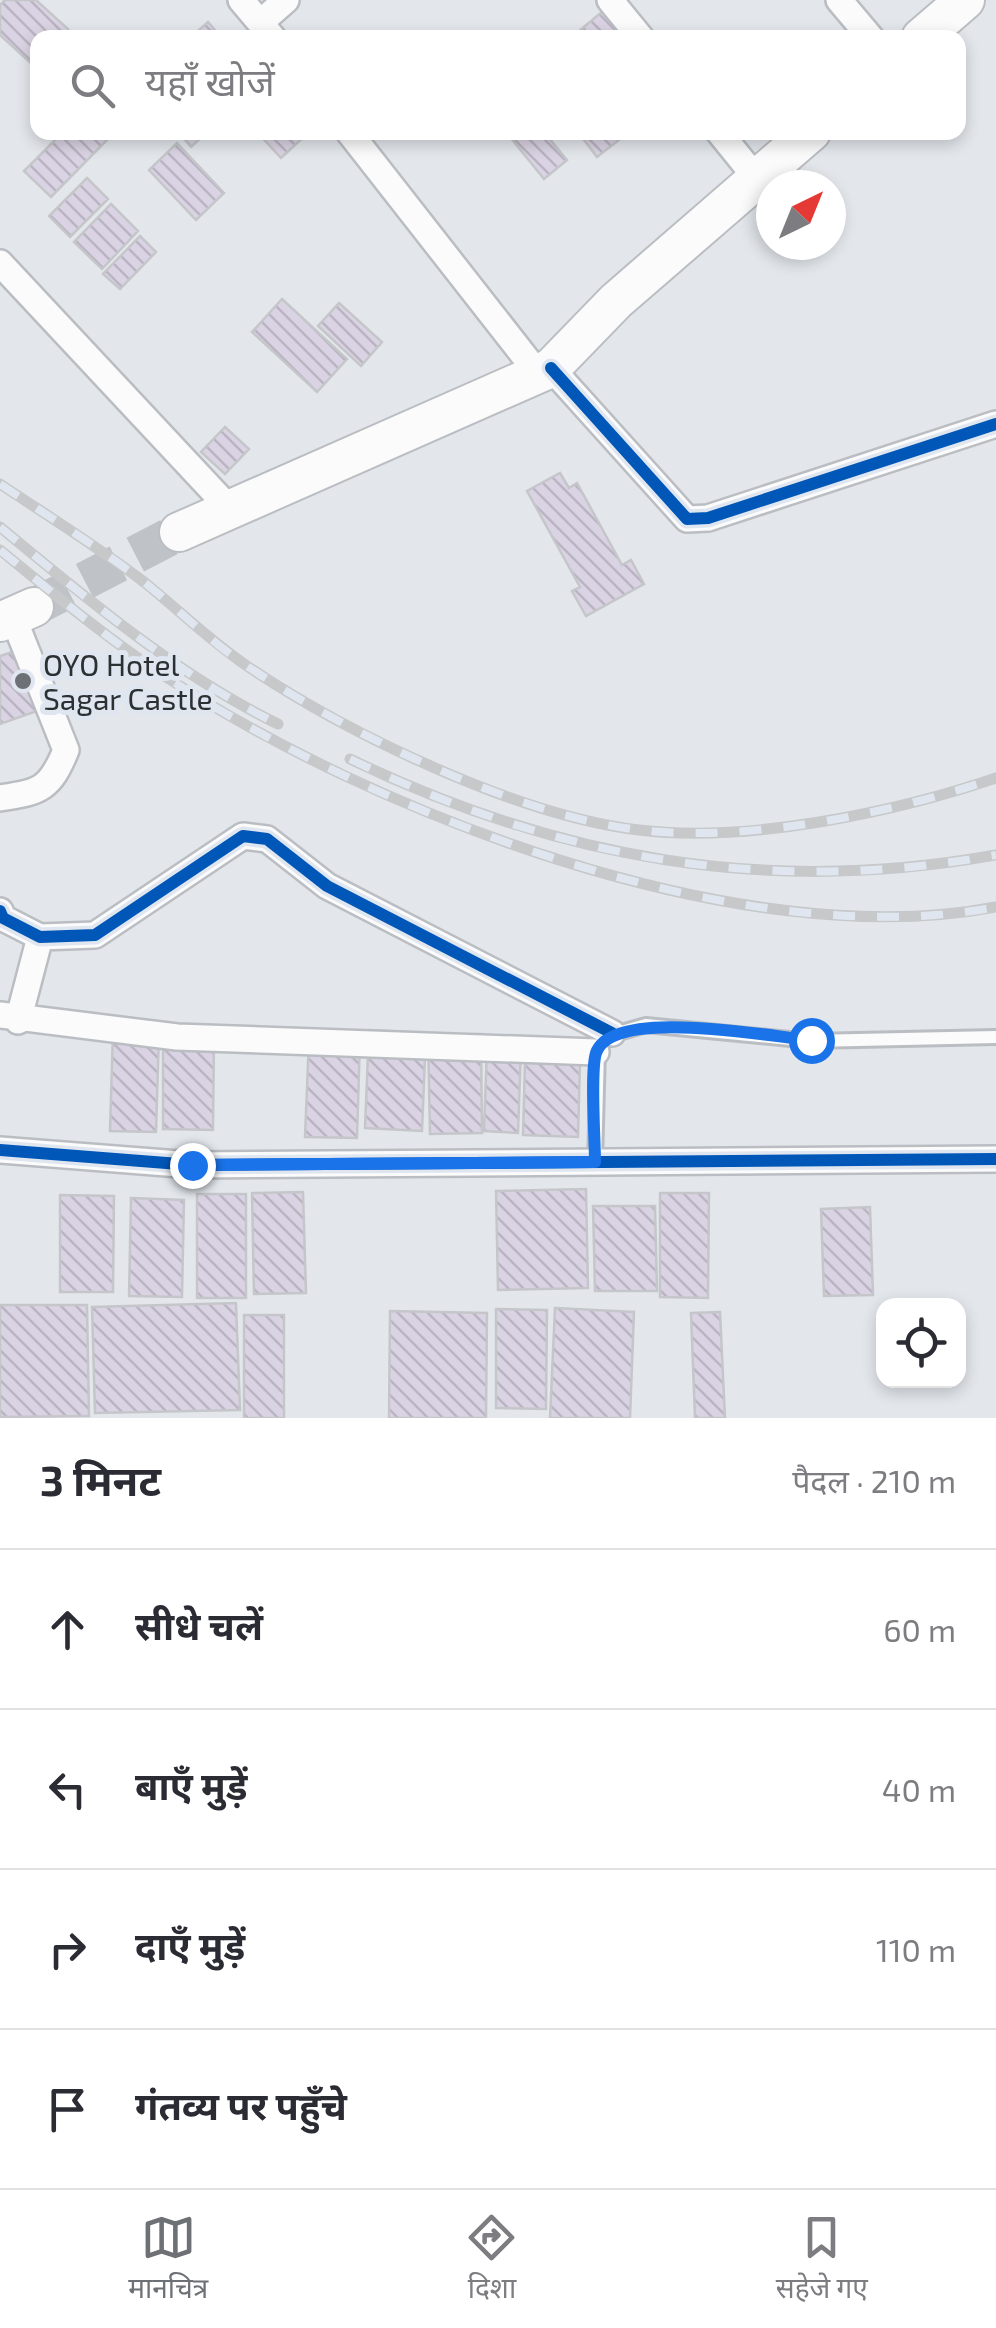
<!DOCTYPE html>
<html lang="hi">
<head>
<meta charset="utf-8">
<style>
  :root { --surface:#fff; --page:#f2f2f3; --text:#2b2b33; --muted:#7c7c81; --line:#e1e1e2; --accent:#6d7074 }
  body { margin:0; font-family:"Exo 2","Noto Sans Devanagari",sans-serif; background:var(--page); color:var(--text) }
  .controls { position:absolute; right:30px; bottom:30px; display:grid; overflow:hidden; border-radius:20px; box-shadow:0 5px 15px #0003 }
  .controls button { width:90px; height:90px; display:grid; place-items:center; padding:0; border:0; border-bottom:2px solid var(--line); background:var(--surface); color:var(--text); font:50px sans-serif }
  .compass { position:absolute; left:756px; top:170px; width:90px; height:90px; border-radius:50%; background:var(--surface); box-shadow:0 5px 15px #0003; rotate:43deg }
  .stop { position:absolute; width:30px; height:30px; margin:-22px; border:8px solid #1a73e8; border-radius:50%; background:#fff }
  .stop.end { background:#1a73e8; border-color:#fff; box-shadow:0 2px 10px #0008 }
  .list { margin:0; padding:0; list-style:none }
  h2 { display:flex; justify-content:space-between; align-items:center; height:130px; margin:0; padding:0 40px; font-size:42px }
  h2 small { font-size:32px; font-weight:400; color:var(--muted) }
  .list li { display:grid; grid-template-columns:65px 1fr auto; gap:30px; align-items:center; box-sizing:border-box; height:160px; padding:0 40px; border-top:2px solid var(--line) }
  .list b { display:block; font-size:38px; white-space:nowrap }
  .list em { font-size:32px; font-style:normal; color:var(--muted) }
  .icon { flex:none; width:55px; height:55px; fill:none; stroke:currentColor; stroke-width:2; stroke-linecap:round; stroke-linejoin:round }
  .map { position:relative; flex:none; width:996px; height:1418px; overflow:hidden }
  .search { position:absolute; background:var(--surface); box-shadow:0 5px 15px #0003; left:30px; right:30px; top:30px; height:110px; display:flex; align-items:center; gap:25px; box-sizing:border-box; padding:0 35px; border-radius:20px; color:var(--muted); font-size:38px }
  .sheet { height:770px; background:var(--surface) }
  nav { display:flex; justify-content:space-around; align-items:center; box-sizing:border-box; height:140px; border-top:2px solid var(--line); background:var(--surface); font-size:28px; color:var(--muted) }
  nav a { display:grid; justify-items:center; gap:5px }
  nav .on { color:var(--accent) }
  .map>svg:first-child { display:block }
  .building { fill:url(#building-back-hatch); stroke:#c5c6ca; stroke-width:2.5 }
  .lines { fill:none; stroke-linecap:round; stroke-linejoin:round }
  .secondary-tunnel { stroke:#bfc2c7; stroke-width:38; stroke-dasharray:38 19; stroke-linecap:butt }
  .service-casing { stroke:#babec2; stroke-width:18 }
  .minor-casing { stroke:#babec2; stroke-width:30 }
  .secondary-casing { stroke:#babec2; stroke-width:42 }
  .service { stroke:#fbfbfc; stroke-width:12 }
  .minor { stroke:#fbfbfc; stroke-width:25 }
  .secondary { stroke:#fbfbfc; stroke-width:38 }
  .rail-casing { stroke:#c6c8c9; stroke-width:11 }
  .rail { stroke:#dfe6f0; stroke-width:8; stroke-dasharray:22; stroke-linecap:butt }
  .cycleway-casing { stroke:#dfe6f0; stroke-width:19 }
  .cycleway { stroke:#0057b8; stroke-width:12 }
  .route { stroke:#1a73e8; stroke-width:12 }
  .poi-dot { fill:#6d7074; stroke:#dfe6f0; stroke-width:4 }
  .labels { text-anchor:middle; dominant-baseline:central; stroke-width:10; stroke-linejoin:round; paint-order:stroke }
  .poi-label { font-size:30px; fill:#2d3033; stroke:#dfe6f0; text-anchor:start }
</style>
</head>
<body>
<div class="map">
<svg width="996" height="1418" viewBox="0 0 996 1418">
  <defs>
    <pattern id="building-back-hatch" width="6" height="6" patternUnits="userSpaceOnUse" patternTransform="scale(2.5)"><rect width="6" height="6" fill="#dad3e3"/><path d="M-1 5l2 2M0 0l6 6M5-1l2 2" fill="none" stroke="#bbb5c3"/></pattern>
  </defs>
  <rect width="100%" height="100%" fill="#e3e7ec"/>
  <path class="building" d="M5 0H36L68 29 60 38H38L34 66 0 35V5Z
    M603 11 627 38H583L578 32Z
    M208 22 222 38H190Z
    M63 132H103L109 138 51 197 24 171Z
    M178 132H207L191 147Z
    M257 132H309L281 158Z
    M506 132H544L567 160 544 179Z
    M578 132H621L624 136 597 157Z
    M177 143 224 193 196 220 149 170Z
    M87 178 108 199 70 237 49 216Z
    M111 204 138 231 102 269 74 242Z
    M140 236 156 252 120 289 103 274Z
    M282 299 347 359 317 392 252 332Z
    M339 303 382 342 361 366 318 326Z
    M225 427 249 449 225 474 201 452Z
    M560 473 569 488 577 483 622 565 631 560 644 584 586 616 572 591 580 587 527 491Z
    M32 645 54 705 0 724V656Z
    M369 1030 426 1033 422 1131 365 1128Z
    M113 1031 159 1032 156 1132 110 1131Z
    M481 1034 482 1133 430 1134 428 1035Z
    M163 1036H214L213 1130 163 1129Z
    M309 1037 360 1039 357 1138 305 1137Z
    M487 1046 521 1047 518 1133 484 1131Z
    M525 1060 580 1062 578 1137 523 1135Z
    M586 1189 588 1288 498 1290 496 1191Z
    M303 1192 306 1293 254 1294 252 1193Z
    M660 1193H709L708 1298 660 1297Z
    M197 1194H246V1298H197Z
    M60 1195 114 1196 113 1292H60Z
    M131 1198 184 1200 182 1297 129 1296Z
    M593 1206H655L657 1291H595Z
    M870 1207 873 1295 824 1296 821 1209Z
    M236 1303 240 1410 95 1413 92 1307Z
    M0 1305H87L89 1416 0 1417Z
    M555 1308 634 1312 630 1418H550Z
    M496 1309 547 1310 546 1409 496 1408Z
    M390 1311 487 1313 486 1418H389Z
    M720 1312 725 1418H695L691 1313Z
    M244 1315H284V1418H244Z"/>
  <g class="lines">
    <path class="secondary-tunnel" d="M34 607 179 532"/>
    <g class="service-casing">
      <path id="service" d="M611 1035 646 1025 811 1041 996 1037
        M595 1162 598 1050"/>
    </g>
    <g class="minor-casing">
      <path id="minor" d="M241 0 273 38
        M610 0 641 38
        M839 0 871 38
        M261 22 286 0
        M349 132 536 371
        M719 132 757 179
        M0 263 230 509
        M551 368 687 519 708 518 996 424
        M0 798C41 792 50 789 66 750L13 617
        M0 911 3 918 40 937 95 935 243 836 267 839 327 886 612 1033
        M0 1015 177 1037 596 1052
        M18 1021 40 937
        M0 1150 192 1165 996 1159"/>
    </g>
    <g class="secondary-casing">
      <path id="secondary" d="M921 38 965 0
        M179 532 551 368 616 301 811 132
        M0 622 34 607"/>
    </g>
    <use href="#service" class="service"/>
    <use href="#minor" class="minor"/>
    <use href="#secondary" class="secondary"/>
    <g class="rail-casing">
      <path id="rail" d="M0 484C48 516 98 547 144 582 179 610 212 643 250 668 350 735 519 816 639 830 747 843 893 813 996 778
        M0 527C86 598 177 675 278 724
        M0 550C53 593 105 637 163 675 373 813 742 956 996 907
        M350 759C558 859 768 896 996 855"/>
    </g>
    <use href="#rail" class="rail"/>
    <g class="cycleway-casing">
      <path id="cycleway" d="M551 368 687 519 708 518 996 424
        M0 911 3 918 40 937 95 935 243 836 267 839 327 886 612 1033
        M0 1150 192 1165 996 1159"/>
    </g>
    <use href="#cycleway" class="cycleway"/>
  </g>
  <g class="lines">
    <path class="route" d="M192 1165 595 1162C595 1138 590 1072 596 1053 612 1006 770 1037 811 1040"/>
  </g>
  <circle class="poi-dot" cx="23" cy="681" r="10"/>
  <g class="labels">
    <g class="poi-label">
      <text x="43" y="664">OYO Hotel<tspan x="43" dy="34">Sagar Castle</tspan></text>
    </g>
  </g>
</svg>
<div class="controls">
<button><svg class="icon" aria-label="locate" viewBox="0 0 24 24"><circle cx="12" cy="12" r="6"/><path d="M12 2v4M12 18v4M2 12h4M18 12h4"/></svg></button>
</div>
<svg class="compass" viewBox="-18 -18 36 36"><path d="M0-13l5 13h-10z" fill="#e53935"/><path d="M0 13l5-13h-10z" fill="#7c7c81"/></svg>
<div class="stop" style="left:811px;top:1040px"></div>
<div class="stop end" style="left:192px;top:1165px"></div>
<div class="search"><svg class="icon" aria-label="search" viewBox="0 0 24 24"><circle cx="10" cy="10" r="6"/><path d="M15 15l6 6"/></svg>यहाँ खोजें</div>
</div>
<section class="sheet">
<h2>3 मिनट<small>पैदल · 210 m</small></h2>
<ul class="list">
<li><svg class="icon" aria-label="ahead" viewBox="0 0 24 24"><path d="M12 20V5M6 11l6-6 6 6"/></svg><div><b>सीधे चलें</b></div><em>60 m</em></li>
<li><svg class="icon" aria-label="left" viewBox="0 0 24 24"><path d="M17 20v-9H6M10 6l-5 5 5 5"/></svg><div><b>बाएँ मुड़ें</b></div><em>40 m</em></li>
<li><svg class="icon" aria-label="right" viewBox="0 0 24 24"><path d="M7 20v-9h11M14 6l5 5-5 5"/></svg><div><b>दाएँ मुड़ें</b></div><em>110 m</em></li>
<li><svg class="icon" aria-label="arrive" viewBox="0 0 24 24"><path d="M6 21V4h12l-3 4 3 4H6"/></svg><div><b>गंतव्य पर पहुँचे</b></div></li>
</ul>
</section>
<nav>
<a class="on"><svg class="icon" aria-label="map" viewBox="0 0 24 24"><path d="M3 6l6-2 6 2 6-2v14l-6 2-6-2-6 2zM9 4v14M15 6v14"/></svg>मानचित्र</a>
<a><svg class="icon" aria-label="directions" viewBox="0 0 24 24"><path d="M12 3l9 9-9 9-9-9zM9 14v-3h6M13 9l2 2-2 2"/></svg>दिशा</a>
<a><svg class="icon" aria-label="saved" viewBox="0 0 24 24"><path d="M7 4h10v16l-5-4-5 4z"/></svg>सहेजे गए</a>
</nav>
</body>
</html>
